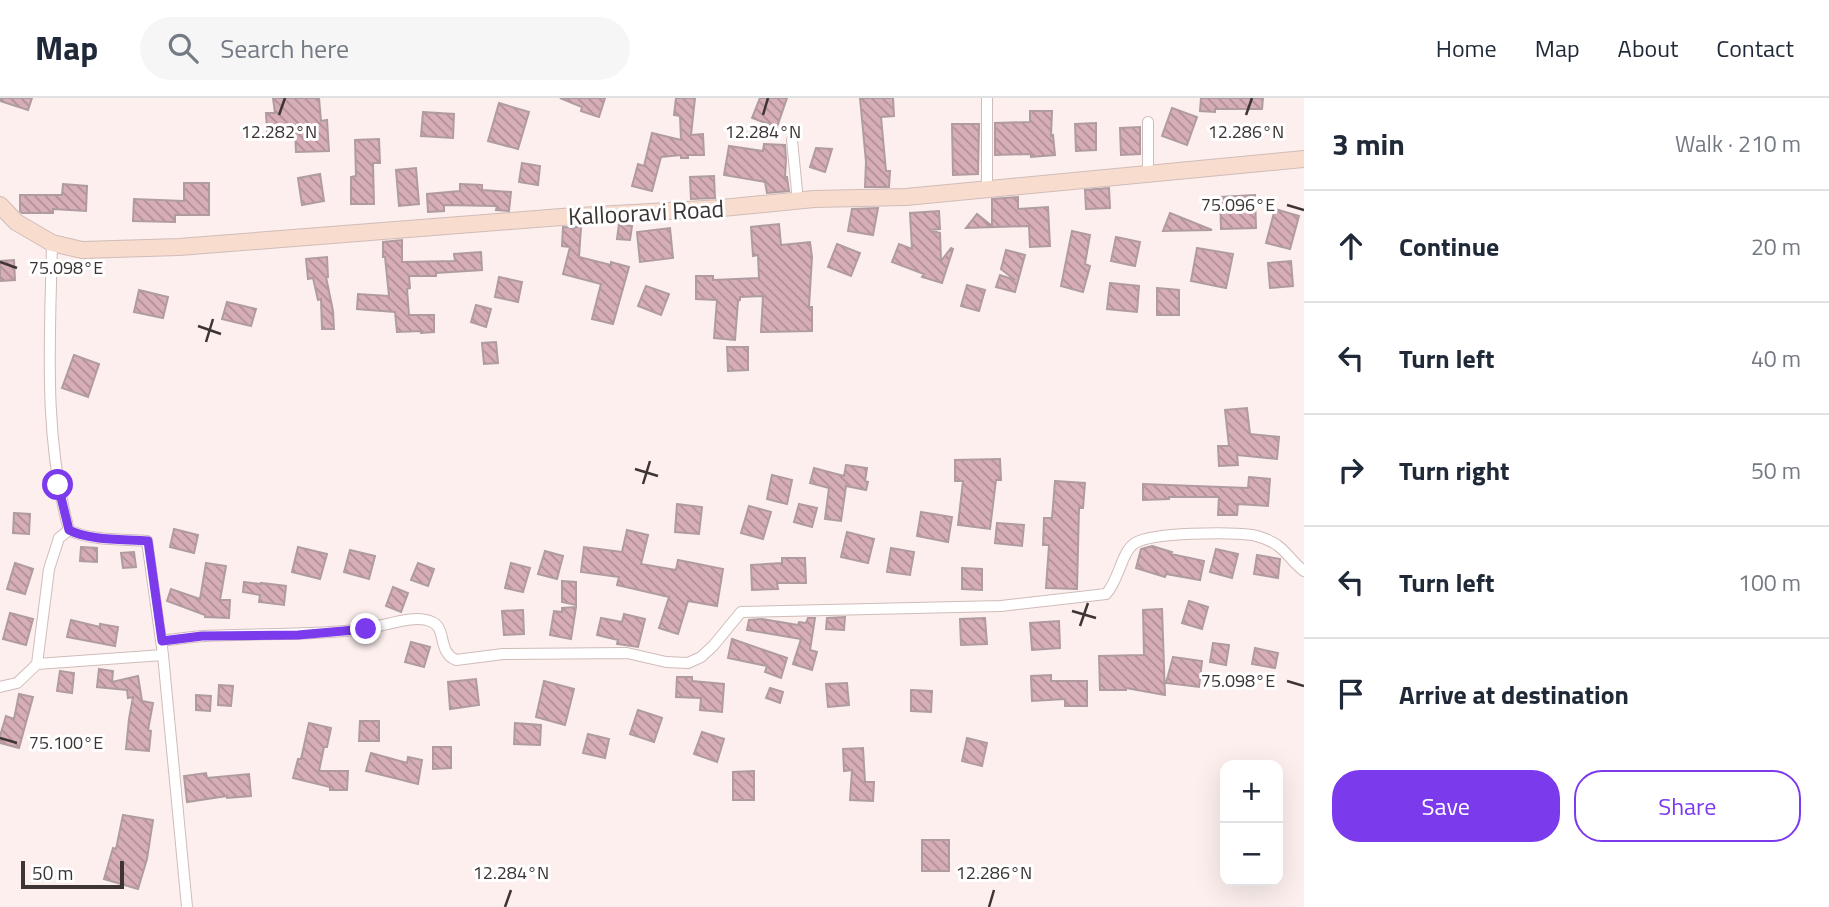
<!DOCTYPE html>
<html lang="en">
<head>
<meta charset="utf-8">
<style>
  :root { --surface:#fff; --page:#f6f6f7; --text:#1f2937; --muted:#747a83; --line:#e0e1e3; --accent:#7c3aed }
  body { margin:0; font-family:"Titillium Web",sans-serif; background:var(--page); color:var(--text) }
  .controls { position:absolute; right:21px; bottom:21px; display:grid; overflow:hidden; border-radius:14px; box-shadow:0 7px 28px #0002 }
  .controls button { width:63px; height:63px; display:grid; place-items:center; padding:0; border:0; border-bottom:2px solid var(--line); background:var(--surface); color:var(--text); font:35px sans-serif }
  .scale { position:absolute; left:21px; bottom:18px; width:103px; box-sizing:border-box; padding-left:7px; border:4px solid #3d3434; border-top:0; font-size:19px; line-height:24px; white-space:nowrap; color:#3d3434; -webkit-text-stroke:5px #fff; paint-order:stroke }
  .stop { position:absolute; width:21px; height:21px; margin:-16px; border:5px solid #7c3aed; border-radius:50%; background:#fff }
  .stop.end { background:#7c3aed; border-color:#fff; box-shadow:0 2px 7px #0008 }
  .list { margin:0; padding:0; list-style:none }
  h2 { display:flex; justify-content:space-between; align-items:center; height:91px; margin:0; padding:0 28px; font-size:30px }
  h2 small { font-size:23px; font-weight:400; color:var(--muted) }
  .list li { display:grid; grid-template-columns:46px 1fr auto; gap:21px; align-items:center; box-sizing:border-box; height:112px; padding:0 28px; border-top:2px solid var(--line) }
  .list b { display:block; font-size:26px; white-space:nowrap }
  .list em { font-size:23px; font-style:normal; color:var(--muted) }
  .actions { display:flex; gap:14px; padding:21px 28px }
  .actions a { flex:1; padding:16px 0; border:2px solid var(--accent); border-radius:28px; text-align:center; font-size:24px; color:var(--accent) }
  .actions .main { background:var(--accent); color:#fff }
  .icon { flex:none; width:38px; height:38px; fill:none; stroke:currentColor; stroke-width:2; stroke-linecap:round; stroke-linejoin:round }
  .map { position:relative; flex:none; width:1304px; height:809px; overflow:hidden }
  header { display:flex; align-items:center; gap:42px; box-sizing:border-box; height:98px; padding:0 35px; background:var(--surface); border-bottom:2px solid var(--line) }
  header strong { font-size:33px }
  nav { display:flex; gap:38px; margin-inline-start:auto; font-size:24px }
  .search { width:490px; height:63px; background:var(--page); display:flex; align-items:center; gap:18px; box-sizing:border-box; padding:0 24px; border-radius:38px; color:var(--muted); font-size:26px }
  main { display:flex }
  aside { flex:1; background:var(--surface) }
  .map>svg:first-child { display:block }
  .building { fill:url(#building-back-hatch); stroke:#b09ca0; stroke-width:2 }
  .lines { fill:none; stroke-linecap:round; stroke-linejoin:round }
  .street-casing { stroke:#d0bcb9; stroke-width:12 }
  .secondary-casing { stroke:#d0bcb9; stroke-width:18 }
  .street { stroke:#fff; stroke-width:10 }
  .secondary { stroke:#f8dcce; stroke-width:16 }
  .route { stroke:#7c3aed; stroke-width:9 }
  .ticks { fill:none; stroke:#3d3434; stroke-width:2.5 }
  .labels { text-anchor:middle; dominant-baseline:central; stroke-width:6; stroke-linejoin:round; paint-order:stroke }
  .street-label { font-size:24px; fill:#3d3434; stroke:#fff }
  .ticks-label { font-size:18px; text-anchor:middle; fill:#3d3434; stroke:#fff; stroke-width:6; stroke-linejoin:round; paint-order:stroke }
</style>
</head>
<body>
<header>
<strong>Map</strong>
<div class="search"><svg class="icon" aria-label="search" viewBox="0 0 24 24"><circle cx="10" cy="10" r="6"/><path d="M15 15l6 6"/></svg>Search here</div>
<nav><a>Home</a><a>Map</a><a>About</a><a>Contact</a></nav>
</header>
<main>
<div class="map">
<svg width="1304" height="809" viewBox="0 0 1304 809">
  <defs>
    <pattern id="building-back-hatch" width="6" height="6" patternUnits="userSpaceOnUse" patternTransform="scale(1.75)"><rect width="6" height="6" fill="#d7aeb7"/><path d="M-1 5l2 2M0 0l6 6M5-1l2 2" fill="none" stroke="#b08e96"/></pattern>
  </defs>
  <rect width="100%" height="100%" fill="#fcefee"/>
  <path class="building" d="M0 0H32L28 12 0 3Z
    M273 0H319L321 23 327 22 329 53 296 54 295 31 267 33 266 15H275Z
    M560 0H605L599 19 581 13 582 9Z
    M676 0H695L691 37 703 36 704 57H688V60H681V57L661 59 652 93 632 88 638 66 644 68 652 35 681 42 680 18 674 17Z
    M760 0H787L777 29 752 20Z
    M860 0H893L894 18 881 19 886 73H890L889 89H865L866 64Z
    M1201 0H1263L1262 11H1215V14L1200 13Z
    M499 5 529 14 518 51 488 43Z
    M1172 10 1197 19 1187 47 1162 38Z
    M1030 13H1052L1051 38 1053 37 1055 57 1031 59V56L995 57V25L1030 24Z
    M423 14 454 16 453 40 421 38Z
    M1096 25V52L1076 53 1075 26Z
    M952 26H979L978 76 953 77Z
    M1140 29V56L1121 57 1120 30Z
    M379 41 380 65H373L374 106H351V79L356 78 355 42Z
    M764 46 785 47 786 61 785 79H787L789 93 767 95 765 84 724 77 729 48 763 53Z
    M816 50 832 51 825 74 810 69Z
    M522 65 540 68 538 87 519 84Z
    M416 70 419 106 399 108 396 72Z
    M320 76 324 103 302 107 298 80Z
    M714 78 715 100 691 101 690 79Z
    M184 85H209V117H175V124L133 123 134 101 184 103Z
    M63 86 87 88 86 113 53 111V115H22L20 113V97H62Z
    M460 86 482 87V92L511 94 509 113 496 112 497 108 444 107V113L428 114 427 96 460 93Z
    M1109 90 1110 110 1086 111 1085 92Z
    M1255 97 1256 130 1221 131 1220 99Z
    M1018 99V111L1048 109 1050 148 1030 149 1029 128 966 130 977 116 992 128V101Z
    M878 110 873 137 848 133 852 111Z
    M1275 111 1299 118 1290 151 1266 145Z
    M939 113 940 131 929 132 940 135 941 163 951 150 953 151 942 185 922 179 924 176 892 164 899 146 912 151 910 115Z
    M1170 115 1212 132 1163 133Z
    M619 126 632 128 630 142 617 141Z
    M779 126 781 147 810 144 812 159 809 209H812V233L761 234 763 198 740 199V202L738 203 735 242 714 240 717 202 696 201V178H713V182L759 180 758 157 753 158 751 129Z
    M563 129 575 130V129H581L579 159 611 167V164L629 169 613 226 592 221 601 186 563 176 570 149 562 148Z
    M670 130 673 160 640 164 637 134Z
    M1072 133 1090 137 1085 166 1090 168 1083 194 1061 188Z
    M1116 139 1140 144 1135 168 1111 163Z
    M402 142V164L455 163 454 156 481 154 482 172 436 175V178H409L410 190 407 191 409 217H434V234L421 235V233L397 234 395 214 357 211 358 196 389 198 385 159H383V144Z
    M837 146 860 155 851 178 828 169Z
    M1197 150 1233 156 1226 190 1191 183Z
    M1006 152 1025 157 1015 194 996 189 1000 177 1015 182 1001 171Z
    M327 159 328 179H326L333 213 334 231H322L321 201 318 202 313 180 308 181 306 161Z
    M14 162 15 182 0 183V163Z
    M1291 163 1293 188 1270 190 1268 165Z
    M499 179 522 184 518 204 495 199Z
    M1110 185 1139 188 1137 214 1107 211Z
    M967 187 985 192 979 213 961 208Z
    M646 188 669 196 661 217 638 208Z
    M1157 190 1179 192V217H1157Z
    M139 192 168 199 163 220 134 214Z
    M227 204 256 211 251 228 222 221Z
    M476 207 491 211 486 229 471 224Z
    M496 244 498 265 484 266 482 245Z
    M727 249H748V272L728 273Z
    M74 257 99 266 88 299 62 290Z
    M1247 310 1250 336 1279 339 1277 361 1237 357 1238 367 1219 368 1218 348H1229L1225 312Z
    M1000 361 1001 382H996L990 431 958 427 963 383H955V362Z
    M846 367 867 370 865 383 868 384 866 392 846 388 841 423 825 421 829 390 810 385 814 370 844 378Z
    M772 377 792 382 787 406 767 401Z
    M1249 379 1270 381 1268 408 1238 406 1237 417H1218L1219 399H1169V401L1143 402V386L1248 390Z
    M1055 383 1085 385 1083 410H1079L1077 491 1046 490 1049 447H1043L1044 420H1052Z
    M677 406 702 409 699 436 675 434Z
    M799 406 817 410 812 429 794 424Z
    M749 408 771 414 763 441 741 435Z
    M921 414 952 419 948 444 917 438Z
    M14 415 30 416 29 436 13 435Z
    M997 425 1024 427 1022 448 995 445Z
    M174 431 198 437 194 455 170 449Z
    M627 432 648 437 641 466 676 472 678 462 723 471 717 508 688 503 678 536 659 530 669 499 617 487 619 479 581 474 584 449 622 454Z
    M847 434 874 441 868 465 841 459Z
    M1152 448 1172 454 1171 456 1204 463 1200 482 1166 476 1165 479 1136 470 1141 451Z
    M81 449 97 450V464L80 463Z
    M298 449 327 456 320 481 292 474Z
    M891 450 914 454 910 477 887 474Z
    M1216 451 1238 456 1232 480 1210 474Z
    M350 452 375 458 369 481 344 474Z
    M545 453 563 458 557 481 538 476Z
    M134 454 136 469 123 470 121 455Z
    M1257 457 1280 461 1278 480 1254 476Z
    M782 460H805L806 485H777L778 491 752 492 751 467 782 465Z
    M15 465 33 471 25 496 7 491Z
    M206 465 226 468 220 502H230L229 520 205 519V517L167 503 171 491 200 501Z
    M418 465 434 471 428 488 411 482Z
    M511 465 530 470 523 494 505 490Z
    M962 470 982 471V492L962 491Z
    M562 483 576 484V507L562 504Z
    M244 484 261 486V485L286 488 284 507 259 504 260 497 243 494Z
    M393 489 408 495 401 514 386 508Z
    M1189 503 1208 509 1202 531 1182 525Z
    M576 509 571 541 550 537 554 513 562 514V510Z
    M1162 511 1165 597 1126 590V592H1100L1099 558 1144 557 1143 512Z
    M523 512 524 536 504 537 502 513Z
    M10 515 33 521 26 547 3 541Z
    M624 516 645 521 638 549 617 546 618 542 597 537 601 520 622 524Z
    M845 519 844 532 826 531 827 520Z
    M808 520H815L810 552 817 554 812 572 793 566 801 541 747 532 749 522 762 521 798 527 799 524 806 525Z
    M985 520 987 546 961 547 960 521Z
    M71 522 100 529V526L118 529 115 548 67 539Z
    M1059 523 1060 550 1032 552 1030 525Z
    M732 541 787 560 781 580 765 574 767 568 728 560Z
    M411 544 430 549 424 569 405 564Z
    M1213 545 1229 547 1226 567 1210 564Z
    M1255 550 1278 555 1275 570 1252 566Z
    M1173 559 1202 563 1199 589 1166 585Z
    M99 571 113 573 112 584 138 578 142 603 153 605 148 632 151 633 149 653 126 651 129 621 133 599 128 600 127 592 97 589Z
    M60 573 74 575 72 595 57 593Z
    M1051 577V583H1087V608H1065V601L1032 603 1031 578Z
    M677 579H692V583L724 586 722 614 700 612 701 600 676 599Z
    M476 581 479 607 450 611 448 584Z
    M544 583 574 591 565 627 536 619Z
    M847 585 849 607 828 609 826 586Z
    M219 587 233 588 231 608 218 607Z
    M770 590 783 594 780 605 766 600Z
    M911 592 932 593 931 614 911 613Z
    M19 596 33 599 19 650 0 645V638L6 618 14 621Z
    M196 597 211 598 210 613 196 612Z
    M638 612 662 620 654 644 630 636Z
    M360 623H379V643H359Z
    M309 625 331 630 327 649H324L319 673H348L347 692H330V689L293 680 298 661H301Z
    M515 625 541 627 540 647 514 646Z
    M702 634 724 641 717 664 694 656Z
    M588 636 609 641 605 660 583 655Z
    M967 640 987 645 982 668 962 663Z
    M433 649H451V670L433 671Z
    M863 650 865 684H874L873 703 850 702 852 672 844 673 843 651Z
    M371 655 407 665 408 659 422 662 418 686 366 673Z
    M754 673V702H733V674Z
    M206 675 207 680 249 676 251 698 227 700V698L187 704 184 678Z
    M123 717 153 722 147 761 138 791 104 781 113 750 116 751Z
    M922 742H949V773H922Z"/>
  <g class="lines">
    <g class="street-casing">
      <path id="street" d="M792 42 798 103
        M1148 75V24
        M987 90V0
        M52 145C50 241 43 338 69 432 90 443 124 441 147 443L163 557 187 809
        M161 543C176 541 190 539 204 538 257 535 311 538 364 531 383 529 414 515 432 524 447 530 437 554 456 562L503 556 627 555 666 564 688 565 701 559 713 548 741 514 1001 508 1106 496C1119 483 1121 454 1135 445 1153 434 1230 434 1252 437 1260 438 1271 443 1277 447 1287 454 1294 466 1304 473
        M37 566 49 471 59 440 69 432
        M0 589 17 585 37 566 163 557"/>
    </g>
    <g class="secondary-casing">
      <path id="secondary" d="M0 107 16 124 52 145 82 152 179 149 561 119 722 110 814 101 906 99 1304 61"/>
    </g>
    <use href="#street" class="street"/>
    <use href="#secondary" class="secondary"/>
  </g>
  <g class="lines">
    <path class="route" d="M58 387 69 432C90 443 124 441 148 443L162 543 202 538 298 537 366 531"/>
  </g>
  <path class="ticks" d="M279 17 285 0M763 17 768 0M1246 17 1252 0M1287 107 1304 112M0 164 17 170M198 228 221 236M206 244 213 221M635 371 658 378M643 386 650 363M1072 513 1096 520M1080 528 1088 505M1287 583 1304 588M0 640 17 645M505 809 511 792M989 809 994 792"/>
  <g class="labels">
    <g class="street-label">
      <text transform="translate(646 114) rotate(-3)">Kallooravi Road</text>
    </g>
  </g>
  <g class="ticks-label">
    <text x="279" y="40">12.282°N</text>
    <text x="763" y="40">12.284°N</text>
    <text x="1246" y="40">12.286°N</text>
    <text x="1238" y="113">75.096°E</text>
    <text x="66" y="176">75.098°E</text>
    <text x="1238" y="589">75.098°E</text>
    <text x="66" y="651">75.100°E</text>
    <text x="511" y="781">12.284°N</text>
    <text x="994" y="781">12.286°N</text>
  </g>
</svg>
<div class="controls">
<button>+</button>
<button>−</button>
</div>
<div class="scale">50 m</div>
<div class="stop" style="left:58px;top:387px"></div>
<div class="stop end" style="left:366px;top:531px"></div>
</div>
<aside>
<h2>3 min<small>Walk · 210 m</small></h2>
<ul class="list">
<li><svg class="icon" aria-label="ahead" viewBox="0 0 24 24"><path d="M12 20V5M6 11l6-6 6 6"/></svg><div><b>Continue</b></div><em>20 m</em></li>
<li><svg class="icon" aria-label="left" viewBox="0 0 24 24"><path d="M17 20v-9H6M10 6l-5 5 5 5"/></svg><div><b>Turn left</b></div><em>40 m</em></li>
<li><svg class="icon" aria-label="right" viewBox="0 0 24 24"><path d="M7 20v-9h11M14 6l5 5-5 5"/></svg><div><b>Turn right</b></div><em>50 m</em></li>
<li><svg class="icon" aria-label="left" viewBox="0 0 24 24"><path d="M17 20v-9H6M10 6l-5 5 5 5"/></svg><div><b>Turn left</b></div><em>100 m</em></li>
<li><svg class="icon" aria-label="arrive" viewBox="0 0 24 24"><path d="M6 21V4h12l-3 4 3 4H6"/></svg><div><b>Arrive at destination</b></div></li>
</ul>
<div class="actions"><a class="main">Save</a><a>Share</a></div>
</aside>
</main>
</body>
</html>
